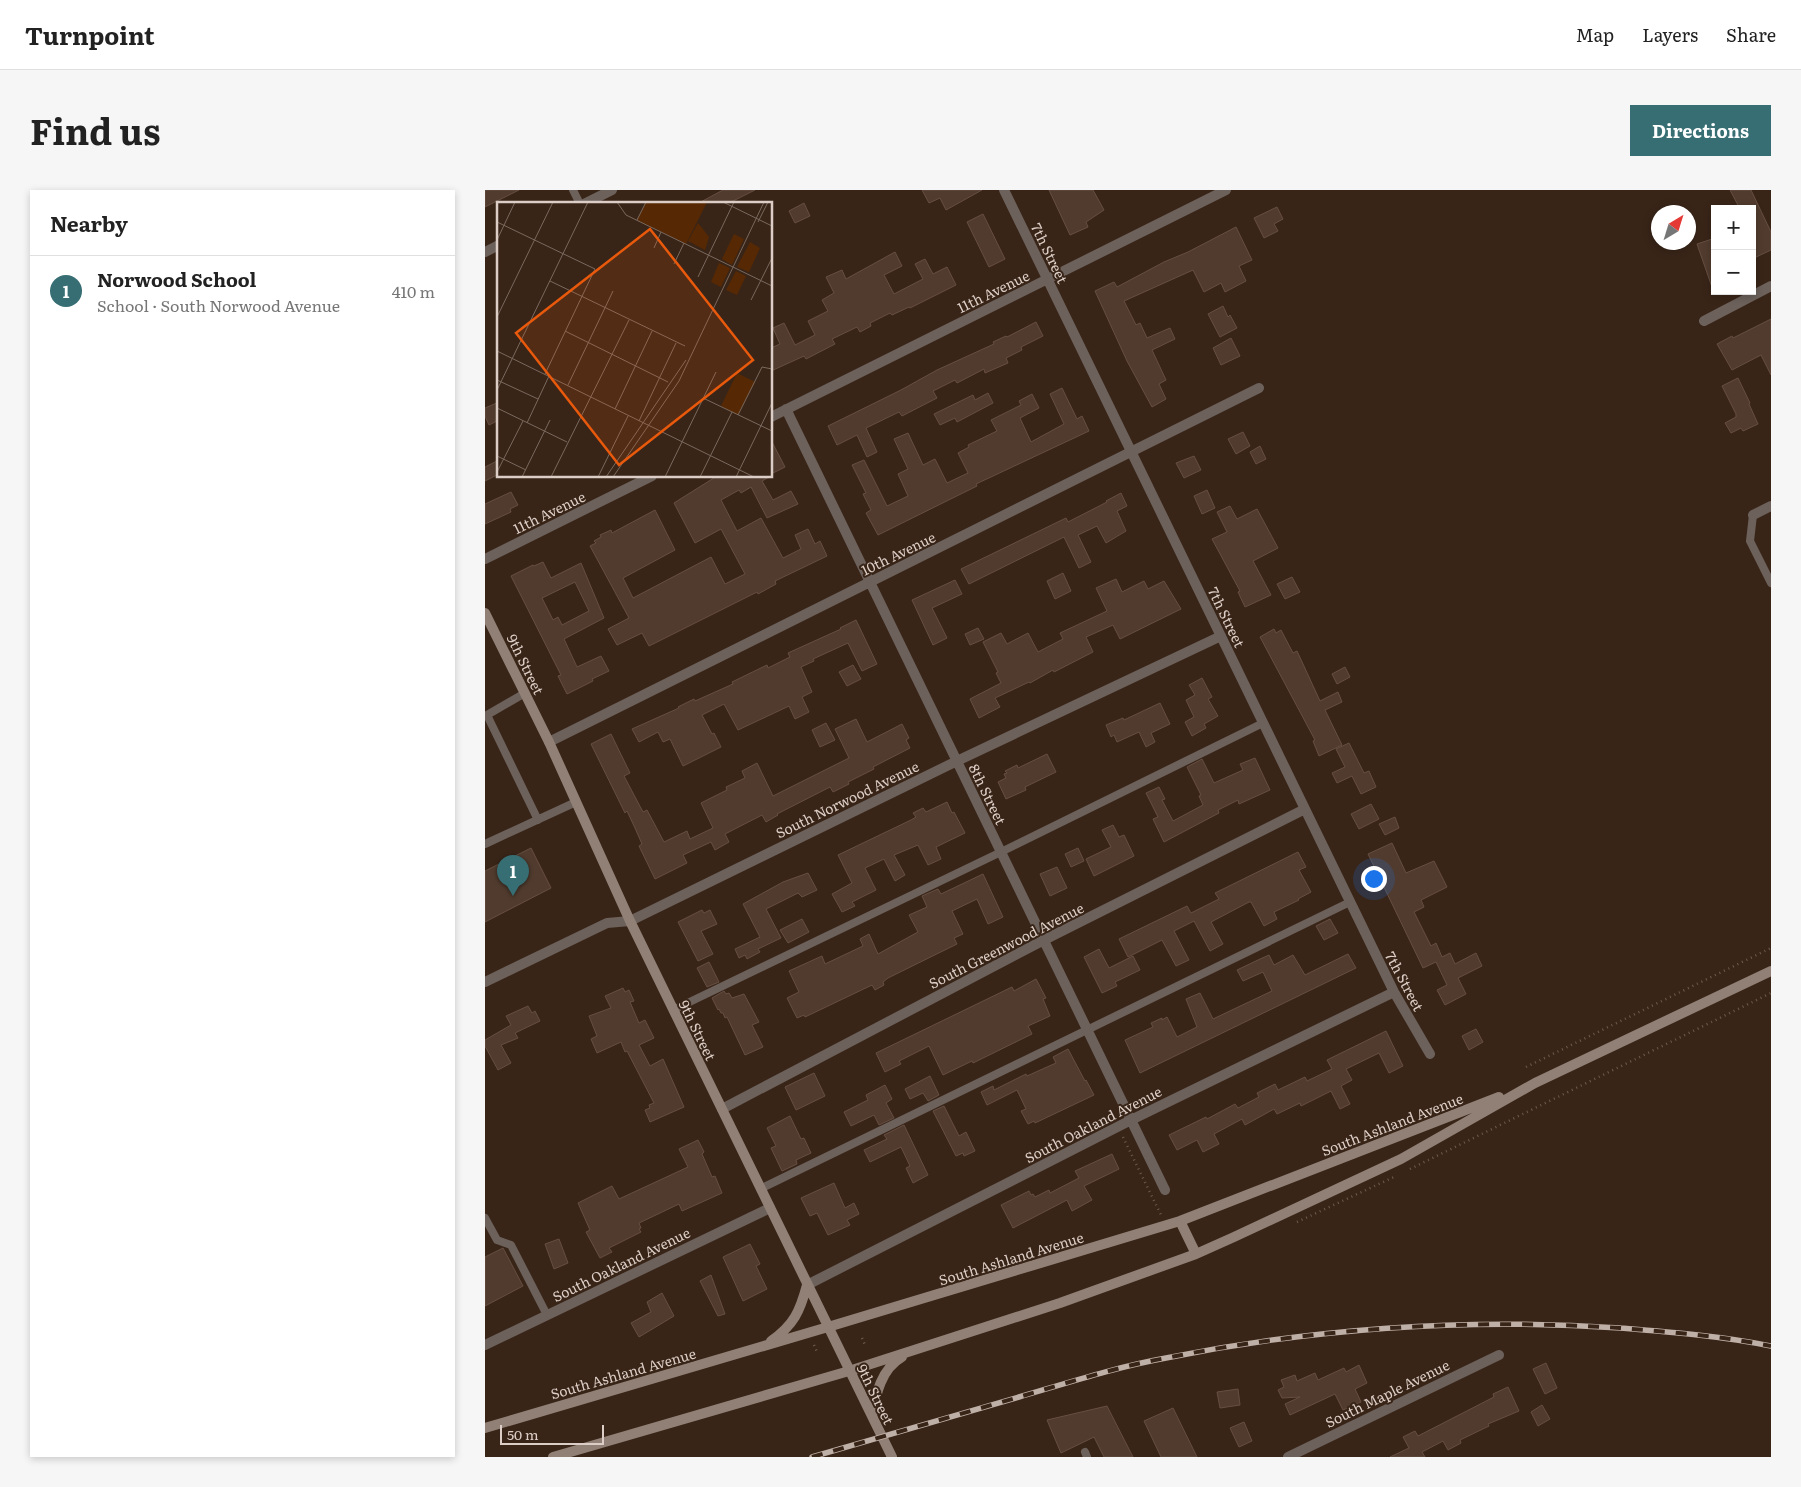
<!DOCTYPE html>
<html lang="en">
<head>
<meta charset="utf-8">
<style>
  :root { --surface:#fff; --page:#f6f6f6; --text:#222; --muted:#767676; --line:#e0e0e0; --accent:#376e73 }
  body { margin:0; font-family:Literata,serif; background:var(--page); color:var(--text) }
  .controls { position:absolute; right:15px; top:15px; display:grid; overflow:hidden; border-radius:0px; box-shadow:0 2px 8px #0003 }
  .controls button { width:45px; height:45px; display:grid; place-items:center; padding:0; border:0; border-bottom:1px solid var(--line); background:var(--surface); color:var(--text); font:25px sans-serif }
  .compass { position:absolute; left:1166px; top:15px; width:45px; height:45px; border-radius:50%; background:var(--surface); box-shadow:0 2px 8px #0003; rotate:38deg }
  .scale { position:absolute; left:15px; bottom:12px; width:104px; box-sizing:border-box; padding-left:5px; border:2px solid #dccec6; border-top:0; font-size:14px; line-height:18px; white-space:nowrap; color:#dccec6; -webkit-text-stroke:4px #392518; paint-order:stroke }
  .you { position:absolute; left:888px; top:688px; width:18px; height:18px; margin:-12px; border:4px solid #fff; border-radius:50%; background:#1a73e8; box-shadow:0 0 0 8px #1a73e833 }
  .badge { display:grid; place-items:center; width:32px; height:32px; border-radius:50%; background:var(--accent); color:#fff; font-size:16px; font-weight:700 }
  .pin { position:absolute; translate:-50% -41px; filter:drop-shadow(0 1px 2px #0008) }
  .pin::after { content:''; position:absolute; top:26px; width:18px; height:15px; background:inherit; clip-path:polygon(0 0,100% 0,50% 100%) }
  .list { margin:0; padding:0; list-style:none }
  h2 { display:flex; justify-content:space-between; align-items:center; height:65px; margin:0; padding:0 20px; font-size:21px }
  h2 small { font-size:16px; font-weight:400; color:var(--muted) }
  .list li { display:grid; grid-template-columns:32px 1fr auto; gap:15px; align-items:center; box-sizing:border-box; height:70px; padding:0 20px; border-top:1px solid var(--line) }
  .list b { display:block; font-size:19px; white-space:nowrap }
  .list p { margin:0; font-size:16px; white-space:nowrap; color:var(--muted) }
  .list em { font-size:16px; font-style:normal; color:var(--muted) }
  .map { position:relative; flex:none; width:1286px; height:1267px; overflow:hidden; border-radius:0px }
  header { display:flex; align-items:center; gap:30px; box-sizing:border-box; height:70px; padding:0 25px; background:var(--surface); border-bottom:1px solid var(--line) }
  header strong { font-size:24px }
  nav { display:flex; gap:28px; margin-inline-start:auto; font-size:18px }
  .intro { display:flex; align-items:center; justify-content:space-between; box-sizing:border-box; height:120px; padding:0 30px }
  h1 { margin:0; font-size:35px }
  .button { padding:12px 22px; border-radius:0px; background:var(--accent); color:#fff; font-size:18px; font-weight:700 }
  main { display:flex; gap:30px; padding:0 30px }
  aside { flex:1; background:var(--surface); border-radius:0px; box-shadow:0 2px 8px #0003 }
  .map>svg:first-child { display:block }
  .building { fill:#513b2e; stroke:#664f42; fill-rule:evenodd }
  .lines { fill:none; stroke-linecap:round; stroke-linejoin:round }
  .path { stroke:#6d5b50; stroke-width:2.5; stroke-dasharray:1 4; stroke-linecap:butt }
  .lane { stroke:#6c615b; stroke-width:8 }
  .street { stroke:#6c615b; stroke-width:10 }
  .secondary { stroke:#918076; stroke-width:10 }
  .rail-casing { stroke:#bfb0a7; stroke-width:5.5 }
  .rail { stroke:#392518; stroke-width:4; stroke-dasharray:11; stroke-linecap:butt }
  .labels { text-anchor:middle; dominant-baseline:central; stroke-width:4; stroke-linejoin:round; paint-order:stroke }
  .street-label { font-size:14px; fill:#dccec6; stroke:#392518 }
  .inset-road { fill:none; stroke:#7a695e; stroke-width:1 }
  .view { fill:#e8590c; fill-opacity:0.15; stroke:#e8590c; stroke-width:2.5 }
  .inset-edge { fill:none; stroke:#dccec6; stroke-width:2.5 }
</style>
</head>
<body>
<header>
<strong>Turnpoint</strong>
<nav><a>Map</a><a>Layers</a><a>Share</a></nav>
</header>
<div class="intro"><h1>Find us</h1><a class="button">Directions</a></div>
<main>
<aside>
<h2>Nearby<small></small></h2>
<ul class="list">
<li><span class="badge">1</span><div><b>Norwood School</b><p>School · South Norwood Avenue</p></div><em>410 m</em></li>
</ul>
</aside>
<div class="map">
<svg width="1286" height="1267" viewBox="0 0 1286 1267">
  <rect width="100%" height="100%" fill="#392518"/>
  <path class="building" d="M0 0H34L0 17Z
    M238 0H270L242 14H212Z
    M437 0H497L461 20 455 8 444 13Z
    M564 0H608L619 20 601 32 603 37 585 45Z
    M1245 0H1266L1286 42V60L1267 69V19H1255Z
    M319 13 325 26 310 33 304 21Z
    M792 17 798 29 789 34 793 41 779 48 769 28Z
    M498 24 520 69 504 77 482 32Z
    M751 37 767 70 754 76 761 91 740 102 736 93 719 102 708 80 639 111 651 135 655 133 662 148 685 138 690 149 667 160 681 190 674 194 681 209 667 217 642 171 610 101 629 92 632 97 679 72 703 62Z
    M1230 48V100H1228L1212 54Z
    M410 62 417 76 399 85 409 104 438 89 430 74 440 69 448 84 462 77 471 95 425 118 424 117 407 125 405 123 385 133 386 136 375 142 372 137 347 149 350 154 321 169 319 166 286 181V158L295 154 288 138 299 133 310 155 330 145 323 131 343 121 337 110 349 103 341 87 357 80 361 89Z
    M738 116 743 127 745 125 752 138 735 147 723 124Z
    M1286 129V185L1276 165 1247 180 1232 154 1247 146 1248 148Z
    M551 132 558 146 536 157 537 160 521 168 523 173 500 183 499 179 472 193 470 190 448 201 452 208 417 226 414 222 381 238 392 262 382 267 372 245 352 255 343 236 416 200 452 180 509 154 508 152 521 146 522 147Z
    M746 148 755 166 736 175 728 158Z
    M1253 188 1265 213 1264 214 1273 234 1258 241 1256 238 1246 243 1240 233 1251 227V224L1237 196Z
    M577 198 592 229 597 226 604 241 491 294 492 296 393 345 381 323 386 320 378 304 381 303 367 275 379 270 402 316 423 306 413 284 423 279 409 249 423 243 438 275 450 269 462 293 483 283 473 263 484 257 483 255 512 241 506 230 536 215 534 211 547 204 554 218 535 228 546 252 579 234 565 204Z
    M503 203 508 213 472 232 470 228 455 235 449 224 488 205 490 210Z
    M14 212V230L4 235 0 226V218Z
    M758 242 765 256 751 264 743 249Z
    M286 250 300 277 286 284Z
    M775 256 781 269 771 274 765 262Z
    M709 266 716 280 699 288 691 273Z
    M14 270V284L0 291V277Z
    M232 286H286L277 291 288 310 306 301 313 314 282 328 266 297 256 303 254 300 236 310 252 341 276 328 298 368 316 359 310 345 323 339 330 354 335 351 342 366 290 391 291 394 273 404 272 402 164 456 157 443 132 455 123 439 144 428 105 356 111 353 109 351 116 347 115 345 126 340 127 343 170 320 190 360 138 388 148 408 226 367 240 394 260 384 236 339 210 353 189 313Z
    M722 300 730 318 717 324 709 306Z
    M26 302 33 315 25 319 26 322 0 334V314Z
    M636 303 642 316 632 321 641 341 621 353 612 336 593 345 606 372 594 378 579 347 484 394 476 379 581 328 583 332 622 312 621 311Z
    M745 316 752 329 772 319 793 358 768 371 786 405 760 417 753 402 755 401 727 349 742 342 732 322Z
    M58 372 66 388 96 373 119 428 79 449 92 477 116 466 124 481 107 489 108 491 82 504 73 486 76 485 26 386 48 375 49 376ZM90 392 104 421 77 435 73 427 68 430 57 408Z
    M578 383 586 401 570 409 562 391Z
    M807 387 815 402 800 409 792 394Z
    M631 389 637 402 659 391 663 399 679 391 696 419 635 449 628 435 601 447 608 462 569 482 568 480 545 493 544 492 510 508 515 517 494 528 485 509 516 493 511 483 513 482 498 452 516 443 522 454 543 443 553 462 578 449 575 443 622 421 611 398Z
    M470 390 477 404 447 418 462 448 448 455 427 410Z
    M371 430 392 474 377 481 363 453 328 469 329 471 316 477 327 502 317 507 324 522 310 529 304 516 253 540 239 514 217 525 227 544 229 543 236 557 198 576 185 549 178 552 173 542 154 552 147 539 194 518 193 517 209 509 210 511 248 494 247 492 282 475 283 478 305 467 303 463 356 439 355 438Z
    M493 438 499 449 485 455 480 444Z
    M789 439 791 443 796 440 808 463 812 461 835 511 853 502 857 512 840 520 857 555 834 566 828 551 830 550 775 447Z
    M368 475 376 489 362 496 354 482Z
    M860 477 865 487 852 494 847 484Z
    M717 488 727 507 723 509 733 526 719 534 721 538 707 546 700 532 709 527 701 510 710 505 704 495Z
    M675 513 685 534 666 543 670 552 661 557 654 542 632 552 629 545 626 547 621 535 638 528 639 530Z
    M371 529 382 552 417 534 424 548 421 550 425 558 388 577 389 579 363 592 364 594 348 602 345 597 292 624 293 625 281 632 277 625 240 644 244 652 230 660 226 652 198 665 202 673 170 689 154 656 157 654 150 638 142 621 140 623 106 554 126 544 145 583 139 586 158 622 162 620 179 652 202 641 205 649 228 638 216 613 242 600 241 597 260 588 257 581 272 573 288 606 364 568 350 539Z
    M341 533 350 550 335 557 327 540Z
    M864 553 879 583 884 581 891 597 876 604 867 586 852 593 847 583 860 577 851 559Z
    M562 564 571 582 540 597 541 600 521 609 513 592 521 588 519 584 522 583 520 581 532 575 533 578Z
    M770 568 785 600 754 614 753 610 733 620 734 623 679 652 668 629 673 627 661 603 674 597 680 609 677 610 688 631 718 615 714 606 716 605 702 577 717 569 729 593 758 580 755 574Z
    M462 612 467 623 469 622 480 643 451 657 456 669 443 675 433 655 409 665 420 685 410 691 399 669 380 678 391 700 367 712 370 716 357 722 347 704 367 693 353 665 426 630 431 627 428 623 438 618 441 622Z
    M886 614 894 629 874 639 866 624Z
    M910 627 914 638 900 645 894 634Z
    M628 635 634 647 639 645 649 666 609 686 601 669 626 657 617 640Z
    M907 653 921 683 949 671 962 697 936 710 939 717 929 722 946 756 951 753 957 767 965 763 970 774 991 763 997 776 973 788 981 804 960 815 952 800 962 795 951 772 938 778 883 664Z
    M46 658 66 698 0 732V681Z
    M593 658 599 671 586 677 580 664Z
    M813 662 821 677 814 680 826 702 813 709 814 710 789 722 792 729 779 736 766 712H764L726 732 738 754 725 761 709 731 689 741 704 770 691 776 677 750 643 767 634 749 702 716 706 723 734 709 730 703Z
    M572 677 582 698 565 706 555 684Z
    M323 683 332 700 317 707 313 703 281 719 296 748 273 759 275 762 262 769 260 765 254 768 250 759 275 747 258 714 298 692Z
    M498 684 518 727 503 734 492 709 467 721 478 744 469 748 472 754 403 788 398 792 399 795 390 800 387 795 320 827 319 825 312 828 302 808 314 802 304 781 337 766 340 774 378 756 375 749 384 744 393 764 433 742 424 725 442 717 437 706 453 699 456 704Z
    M217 720 219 723 225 720 232 734 216 741 228 764 213 771 193 732Z
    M317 729 324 742 303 753 295 740Z
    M845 729 853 743 839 750 831 736Z
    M614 759 624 778 648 766 655 780 630 792 632 796 617 803 599 767Z
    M863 764 871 778 655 883 640 850 668 837 666 833 677 828V830L682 827 692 847 712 837 701 809 715 803 728 829 787 801 778 782 758 791 752 780 773 770 784 765 789 775 808 765 820 785Z
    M224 772 234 792 222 797 212 778Z
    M551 789 561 808 558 809 565 826 543 836 547 844 488 873 487 871 458 885 444 856 414 871 416 874 400 882 391 863 527 797 529 801Z
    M138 798 140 802 144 800 149 811 145 812 154 833 160 830 169 848 154 855 165 876 178 869 199 917 165 932 160 920 165 918 164 915 169 913 142 861 140 862 136 852 112 863 106 849 112 846 104 826 126 818 120 806Z
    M239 801 241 804 244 803 247 808 259 804 274 832 267 835 278 857 260 865 242 827 240 828 238 823H236L234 819 233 820 227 808Z
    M43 816 47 823 50 821 55 831 30 843 33 848 16 855 26 873 13 880 0 856V850L26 835 21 826Z
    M991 839 998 852 984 860 977 846Z
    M901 841 918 876 904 883 894 863 861 879 867 890 856 896 865 914 855 919 846 901 816 916 815 913 792 924 789 919 760 935 757 929 729 944 734 954 718 962 712 950 692 960 684 945 721 927 722 929 750 914 753 918 774 907 772 903 790 894 793 900 820 887 822 891 847 879 842 870Z
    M583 859 600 891 601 890 609 905 550 933 549 931 543 934 536 921 541 919 532 900 502 915 496 902 508 896 509 900 541 884 542 886 571 873 568 867Z
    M329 883 340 906 311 920 300 897Z
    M445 886 454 905 443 911 438 903 425 909 420 899Z
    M400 895 407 909 401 913 409 928 394 935 389 925 366 936 359 922 383 910 381 905Z
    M459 916 474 946 481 942 490 961 479 966 478 963 471 966 448 921Z
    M305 926 316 949 319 948 326 963 311 970 312 974 297 981 286 958 291 956 282 938Z
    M419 935 443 985 428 993 421 978 425 976 416 957 385 972 379 960 402 949 399 945Z
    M213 950 219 962 217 964 227 987 230 986 237 1003 197 1021 194 1014 154 1033 156 1038 154 1039 156 1042 124 1058 127 1062 115 1068 101 1042 105 1040 93 1013 127 996 134 1009 203 977 194 959Z
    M627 964 634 979 599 996 607 1010 587 1021 582 1010 528 1038 516 1015 544 1001 546 1005 548 1004 550 1007 564 1000 565 1003 594 988 590 981Z
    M349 993 360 1018 369 1013 374 1024 362 1030 365 1035 343 1045 332 1023 325 1026 316 1008Z
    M74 1049 83 1073 69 1079 60 1054Z
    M265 1054 275 1074 271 1076 282 1099 258 1111 238 1067Z
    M18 1058 38 1096 0 1116V1067Z
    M226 1085 240 1124 233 1126 215 1091Z
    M177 1103 189 1126 154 1147 146 1133 166 1122 162 1112Z
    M1061 1173 1072 1198 1060 1204 1048 1179Z
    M874 1175 882 1193 870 1199 876 1212 858 1220 850 1204 805 1225 800 1214 815 1207 797 1208 793 1200 799 1197 796 1190 810 1185 812 1191 830 1183 833 1190 859 1178 861 1182Z
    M1023 1197 1034 1221 1003 1234 1004 1236 975 1250 976 1253 963 1260 958 1251 937 1262 940 1267H905L924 1258 918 1247 930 1241 933 1246 1009 1207 1008 1204Z
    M753 1199 755 1215 735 1218 732 1202Z
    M1057 1215 1065 1229 1053 1236 1046 1222Z
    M622 1216 648 1267H619L609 1247 576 1263 562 1230Z
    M688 1218 712 1267H676L659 1231Z
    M759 1232 767 1251 754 1257 745 1238Z"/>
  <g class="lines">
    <path class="path" d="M1041 877 1286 758
      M638 947 676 1025
      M925 979 1286 803
      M812 1032 909 987
      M377 1148 380 1155
      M329 1155 332 1162"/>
    <path class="lane" d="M88 0 95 14
      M1268 325 1265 351 1286 393
      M40 503 2 525 53 630
      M0 654 91 612
      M188 820 516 662 778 533
      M275 999 865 712
      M0 1028 12 1050 26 1055 62 1125
      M600 1262 602 1267"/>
    <path class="street" d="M519 0 909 802 945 864
      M99 14 127 0
      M0 62 14 55
      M1219 131 1286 96
      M301 219 680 1000
      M286 227 741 0
      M1268 325 1286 316
      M0 369 167 286
      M64 552 774 198
      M0 792 122 733 145 731 472 571 736 446
      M237 919 559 750 820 619
      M322 1095 646 930 909 802
      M0 1155 285 1018
      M803 1267 1014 1165"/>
    <path class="secondary" d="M0 423 64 552 145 731 407 1267
      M695 1031 711 1064
      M286 1151C309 1135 315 1121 322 1095
      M387 1226C391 1204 396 1179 417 1167
      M0 1238 343 1137 695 1031 1014 907
      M68 1267 364 1181 575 1113 711 1064 749 1047 916 969 1050 893 1286 781"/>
    <g class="rail-casing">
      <path id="rail" d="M327 1267C396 1247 465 1227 534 1207 582 1193 631 1177 681 1168 830 1138 983 1128 1135 1138 1185 1142 1237 1146 1286 1156"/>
    </g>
    <use href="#rail" class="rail"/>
  </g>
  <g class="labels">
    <g class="street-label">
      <text transform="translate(565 63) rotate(64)">7th Street</text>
      <text transform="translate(508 101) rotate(-26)">11th Avenue</text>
      <text transform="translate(64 322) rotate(-26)">11th Avenue</text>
      <text transform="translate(413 363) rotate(-26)">10th Avenue</text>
      <text transform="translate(742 427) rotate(64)">7th Street</text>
      <text transform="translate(41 474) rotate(64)">9th Street</text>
      <text transform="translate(503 604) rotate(64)">8th Street</text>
      <text transform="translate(362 609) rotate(-26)">South Norwood Avenue</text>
      <text transform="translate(521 755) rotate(-27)">South Greenwood Avenue</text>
      <text transform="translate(920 791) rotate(62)">7th Street</text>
      <text transform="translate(213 840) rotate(64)">9th Street</text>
      <text transform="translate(608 934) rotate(-27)">South Oakland Avenue</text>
      <text transform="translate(907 934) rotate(-21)">South Ashland Avenue</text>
      <text transform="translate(526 1068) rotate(-17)">South Ashland Avenue</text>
      <text transform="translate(136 1074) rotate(-26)">South Oakland Avenue</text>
      <text transform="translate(138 1183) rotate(-16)">South Ashland Avenue</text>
      <text transform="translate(902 1203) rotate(-26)">South Maple Avenue</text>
      <text transform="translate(391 1204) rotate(64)">9th Street</text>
    </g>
  </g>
  <g transform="translate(12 12)">
    <rect width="275" height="275" fill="#392518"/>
    <path d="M149 0H210L189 42 140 18ZM201 21 212 35 208 48 191 39ZM237 32 247 37 235 63 225 57ZM253 40 263 46 252 70 240 65ZM222 61 233 66 224 85 214 80ZM239 69 249 74 240 93 229 88ZM240 171 258 180 241 213 224 204Z" fill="#562803"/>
    <path class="inset-road" d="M120 0 129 13 275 84M226 0 275 24M140 18 149 0M0 20 98 67 48 172M261 20 271 0M0 38 18 0M157 46 164 30M177 62 187 41M201 75 237 0M53 79 188 144M254 98 275 56M0 115 56 0M68 129 171 180M0 149 257 275M0 178 41 197M71 183 116 89M0 188 91 0M206 196 275 229M0 206 70 240M118 207 155 129M241 213 265 165 275 167M142 219 179 141M30 221 52 174M0 254 29 268M0 270 26 219M25 275 53 218M54 275 132 118M101 275 131 214M109 275 189 158M116 275 182 179 267 0M168 275 219 170M203 275 235 210M239 275 275 201"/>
    <path class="view" d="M153 27 256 158 122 263 19 131Z"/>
    <rect width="275" height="275" class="inset-edge"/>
  </g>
</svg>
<div class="controls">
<button>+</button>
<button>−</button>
</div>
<svg class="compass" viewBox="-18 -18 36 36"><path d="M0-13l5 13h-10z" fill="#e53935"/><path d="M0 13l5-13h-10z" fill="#767676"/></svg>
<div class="scale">50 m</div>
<div class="you"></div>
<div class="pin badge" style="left:28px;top:706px">1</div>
</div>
</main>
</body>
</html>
